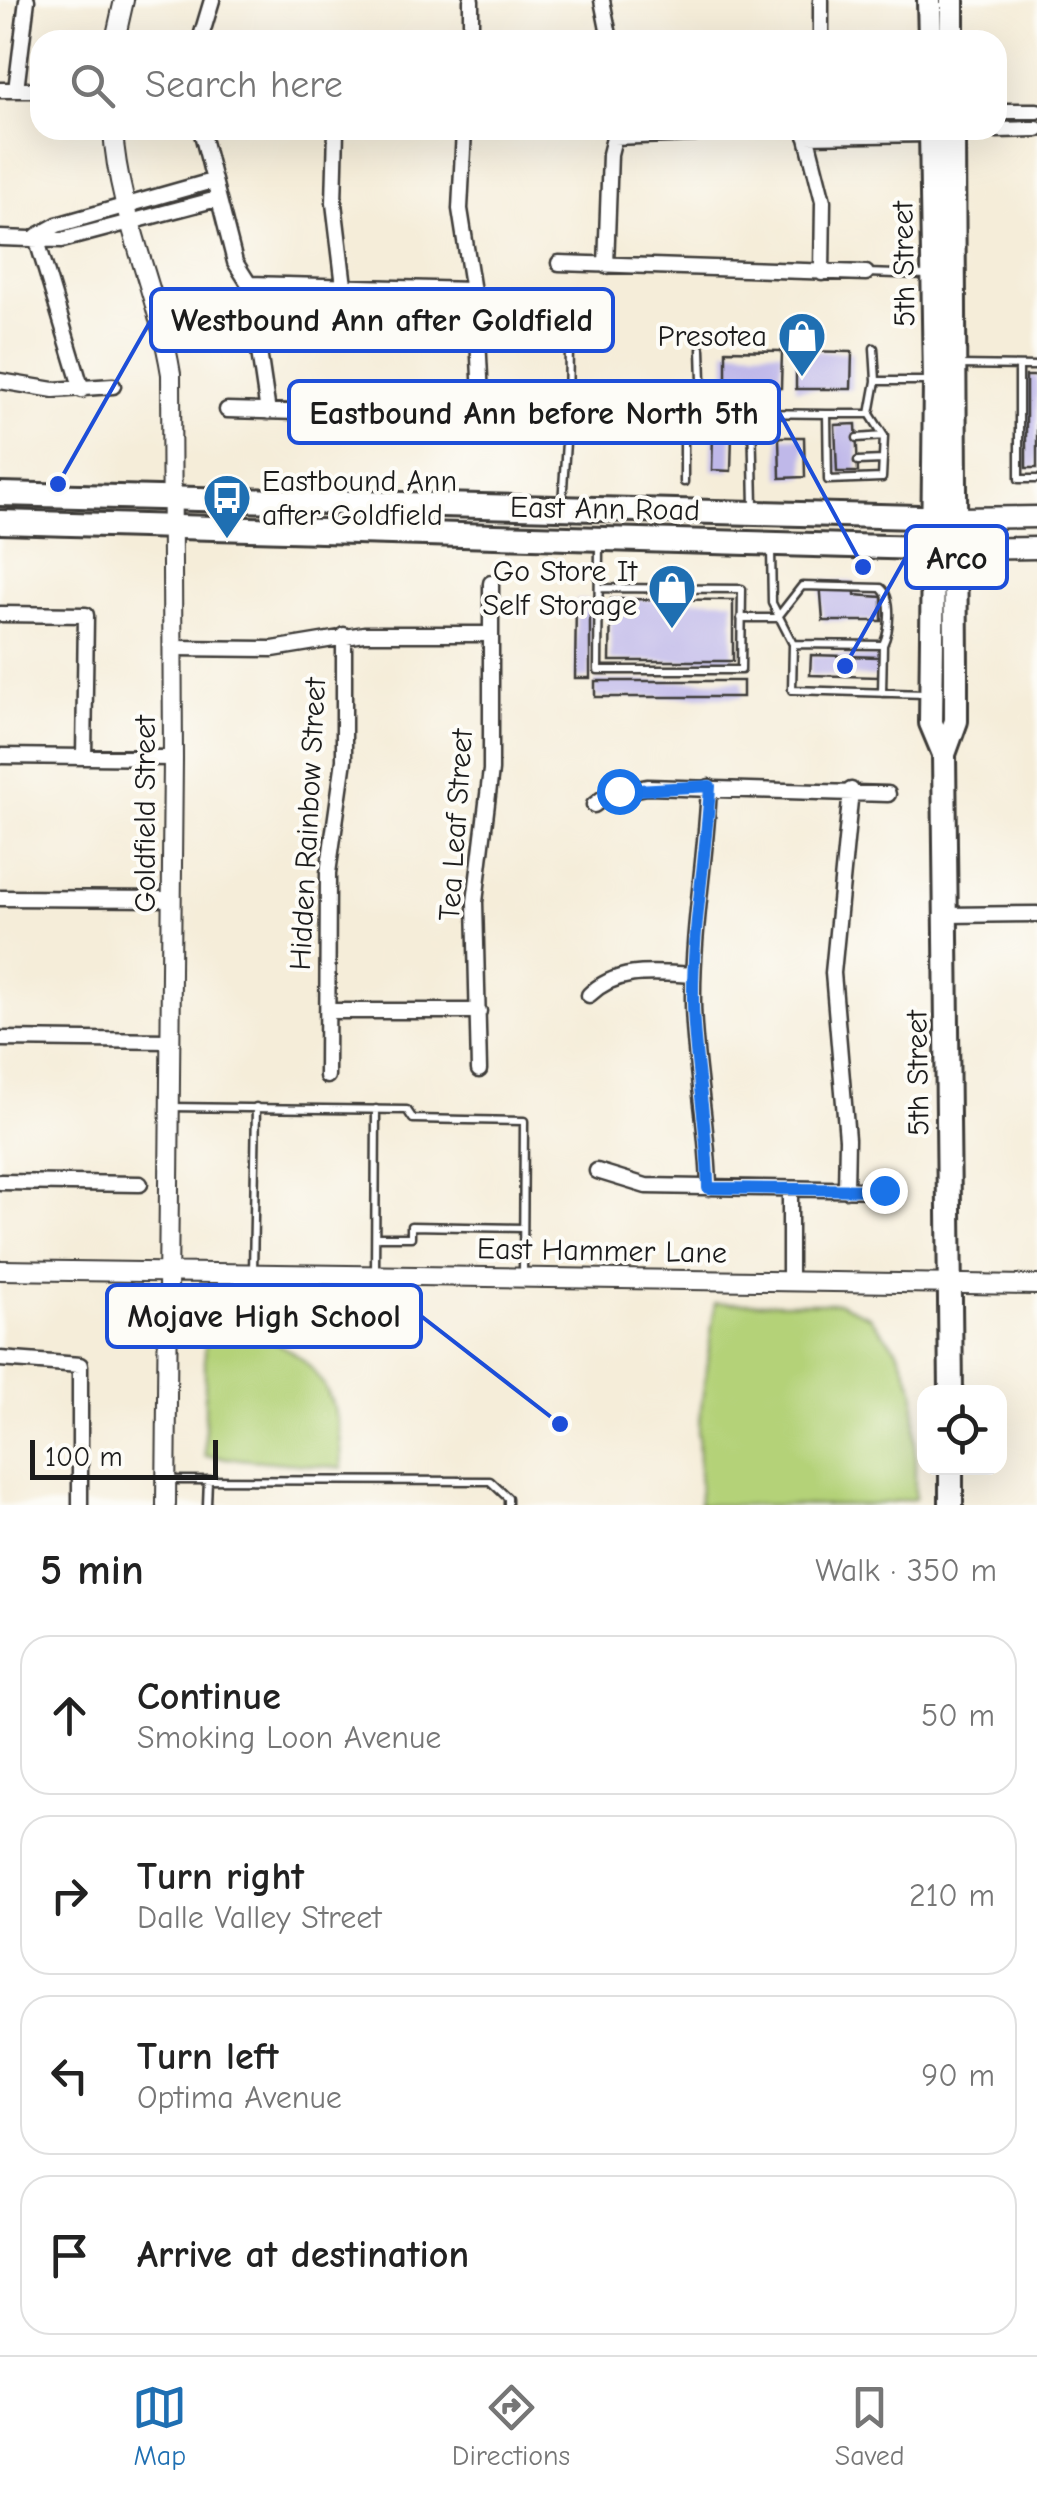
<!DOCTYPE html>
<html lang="en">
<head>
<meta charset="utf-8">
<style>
  :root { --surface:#fff; --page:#f6f6f6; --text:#222; --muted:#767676; --line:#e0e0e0; --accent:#1f6fb2 }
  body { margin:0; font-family:"Comic Neue",sans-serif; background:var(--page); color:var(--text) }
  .controls { position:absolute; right:30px; bottom:30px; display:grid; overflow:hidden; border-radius:20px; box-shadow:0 10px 40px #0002 }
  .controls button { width:90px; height:90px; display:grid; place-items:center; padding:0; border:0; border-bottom:2px solid var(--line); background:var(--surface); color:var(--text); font:50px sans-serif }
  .scale { position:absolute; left:30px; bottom:25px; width:188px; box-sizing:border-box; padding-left:10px; border:5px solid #1c1c1c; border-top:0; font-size:28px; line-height:35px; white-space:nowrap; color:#1c1c1c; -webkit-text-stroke:8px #fdfcf7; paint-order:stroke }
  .stop { position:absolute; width:30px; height:30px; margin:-22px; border:8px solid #1a73e8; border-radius:50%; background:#fff }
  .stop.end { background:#1a73e8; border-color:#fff; box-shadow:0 2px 10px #0008 }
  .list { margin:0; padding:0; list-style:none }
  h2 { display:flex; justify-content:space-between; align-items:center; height:130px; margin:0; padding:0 40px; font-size:42px }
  h2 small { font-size:32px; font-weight:400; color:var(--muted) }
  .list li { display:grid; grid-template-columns:65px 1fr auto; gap:30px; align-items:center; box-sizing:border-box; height:160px; margin:0 20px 20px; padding:0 20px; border:2px solid var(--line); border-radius:30px }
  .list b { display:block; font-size:38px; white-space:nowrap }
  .list p { margin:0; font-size:32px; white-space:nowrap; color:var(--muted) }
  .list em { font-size:32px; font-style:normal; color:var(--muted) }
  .icon { flex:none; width:55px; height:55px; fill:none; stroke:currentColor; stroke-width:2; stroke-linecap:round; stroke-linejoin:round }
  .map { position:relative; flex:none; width:1037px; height:1505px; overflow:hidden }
  .search { position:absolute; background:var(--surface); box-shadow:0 10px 40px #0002; left:30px; right:30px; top:30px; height:110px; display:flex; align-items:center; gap:25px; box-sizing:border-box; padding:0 35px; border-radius:30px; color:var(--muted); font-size:38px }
  .sheet { height:850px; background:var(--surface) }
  nav { display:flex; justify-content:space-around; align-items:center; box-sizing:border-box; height:140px; border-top:2px solid var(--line); background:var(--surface); font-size:28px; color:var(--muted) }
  nav a { display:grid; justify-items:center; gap:5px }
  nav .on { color:var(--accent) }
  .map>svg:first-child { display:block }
  .green { fill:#b4d278; stroke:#68774a; stroke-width:2.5 }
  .building { fill:#bfb8e9 }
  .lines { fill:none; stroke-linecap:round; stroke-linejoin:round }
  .service-casing { stroke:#3d3b38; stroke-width:11 }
  .minor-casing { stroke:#3d3b38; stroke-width:19 }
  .tertiary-casing { stroke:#3d3b38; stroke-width:22 }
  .secondary-casing { stroke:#3d3b38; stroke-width:25 }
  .primary-casing { stroke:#3d3b38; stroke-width:28 }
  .service { stroke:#fff; stroke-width:6 }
  .minor { stroke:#fff; stroke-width:14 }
  .tertiary { stroke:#fff; stroke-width:18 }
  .secondary { stroke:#fff; stroke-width:20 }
  .primary { stroke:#fff; stroke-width:22 }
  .route { stroke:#1a73e8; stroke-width:12 }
  .labels { text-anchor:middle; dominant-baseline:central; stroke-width:8; stroke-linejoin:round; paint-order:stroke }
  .street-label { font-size:30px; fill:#1c1c1c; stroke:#fdfcf7 }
  .poi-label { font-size:30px; fill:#1c1c1c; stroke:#fdfcf7; text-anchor:end }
  .leader { fill:none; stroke:#1d4ed8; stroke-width:4 }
  .callout-dot { fill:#1d4ed8; stroke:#fdfcf7; stroke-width:4 }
  .callout { fill:#fdfcf7; stroke:#1d4ed8; stroke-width:4 }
  .callout-label { font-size:32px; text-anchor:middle; font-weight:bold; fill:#1c1c1c }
</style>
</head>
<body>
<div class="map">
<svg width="1037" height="1505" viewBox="0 0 1037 1505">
  <rect width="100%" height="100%" fill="#fdfcf7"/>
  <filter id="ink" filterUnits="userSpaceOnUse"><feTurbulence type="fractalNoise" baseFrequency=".01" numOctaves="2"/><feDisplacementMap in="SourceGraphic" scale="20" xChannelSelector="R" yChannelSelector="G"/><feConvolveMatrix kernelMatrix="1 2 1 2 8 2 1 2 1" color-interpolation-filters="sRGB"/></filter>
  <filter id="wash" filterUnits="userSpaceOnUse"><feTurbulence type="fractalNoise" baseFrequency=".0048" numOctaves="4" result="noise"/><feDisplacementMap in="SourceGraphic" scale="40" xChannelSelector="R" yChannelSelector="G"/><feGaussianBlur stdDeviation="2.25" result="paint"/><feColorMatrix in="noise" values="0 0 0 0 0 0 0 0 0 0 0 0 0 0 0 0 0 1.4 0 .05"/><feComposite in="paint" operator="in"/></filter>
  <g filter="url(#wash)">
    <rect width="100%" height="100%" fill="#f5edd9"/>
    <path class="green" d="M715 1303H840L869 1316 899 1352 915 1391V1499L870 1505H700L698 1430Z
      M205 1323C296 1338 342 1370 342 1468L205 1456Z"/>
    <g id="blocks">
      <path class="building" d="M726 350 782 351 781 388H726Z
        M796 351 852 352 851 389H796Z
        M1026 376H1037V468H1026Z
        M856 424 858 472H837L835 425Z
        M713 434H732L731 471 712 470Z
        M779 437H804L805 477 780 478Z
        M820 581 855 582V595L882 597V621H823Z
        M611 599 733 600V661H610Z
        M576 600H590V678H575Z
        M811 655 879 657 878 677 810 675Z
        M595 681H743V697H595Z"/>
    </g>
  </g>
  <g filter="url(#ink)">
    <use href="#blocks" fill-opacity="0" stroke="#3d3b38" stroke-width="2.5"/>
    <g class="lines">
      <g class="service-casing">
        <path id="service" d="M866 273 928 275
          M569 346 568 411 827 414 828 480 882 478 884 436 870 414 876 381H929
          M874 348 876 381
          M701 349 703 413
          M958 365 1037 366
          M1019 366V479H1037
          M684 412V482
          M752 413 754 507
          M827 414H870
          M857 438 884 436
          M858 461 883 460
          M562 504 568 411
          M771 550 772 603 793 644 883 645 882 693
          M599 588 742 589 741 670H598L599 545
          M741 618H777L802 586 881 588C893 598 890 630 883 645
          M793 644 792 690 925 694
          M170 1107 407 1110 413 1119 524 1121 523 1274
          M376 1237H411V1226L523 1228
          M253 1272 256 1107
          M375 1274 376 1109
          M167 1480 490 1481 508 1498V1505
          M207 1505 208 1480"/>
      </g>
      <g class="minor-casing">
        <path id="minor" d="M471 0V40
          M602 0 610 40
          M200 40 212 0
          M821 40V0
          M0 90H40
          M16 90 27 0
          M997 111H1037
          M201 130 235 262 249 284 268 412
          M336 130 334 203 344 286
          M464 130 460 209 477 317 482 417
          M805 130 823 201 822 273
          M997 130 1037 129
          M806 136 931 134
          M613 137 695 134
          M37 236 57 225 212 181
          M36 237 82 390
          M0 238 62 240 217 199
          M559 263 866 273
          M606 266 610 154 616 130
          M249 284 471 290
          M0 381 54 390 113 386
          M227 410 520 418
          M0 614 86 615 84 757
          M172 648 273 649 364 634H491
          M0 756 173 758
          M594 805 607 795 647 787 888 794
          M0 898 172 899
          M946 915 1037 914
          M589 995C618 967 656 973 693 975
          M327 1011H479
          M0 1039 170 1041
          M479 1070 475 902 491 770V583
          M327 1076 328 873 344 760V635
          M597 1171 646 1186 884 1190
          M0 1182 140 1184
          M709 1188C708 1126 694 1065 693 1003 692 930 706 859 709 787
          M846 1190 847 1139 833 973 851 790
          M790 1281V1190
          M0 1359 80 1365V1505"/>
      </g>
      <g class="tertiary-casing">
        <path id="tertiary" d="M115 40 124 0
          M113 130C118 213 158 292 171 374L173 758 166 1505
          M0 1270 1037 1285"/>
      </g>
      <g class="secondary-casing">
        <path id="secondary" d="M958 518 1037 517
          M958 549 1037 548"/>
      </g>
      <g class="primary-casing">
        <path id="primary" d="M929 0 930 40
          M952 0V40
          M931 130 935 382 931 723 944 754
          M0 494 958 518
          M0 522 958 549
          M951 1392 944 754 956 721V670L953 130
          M951 1505V1468"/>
      </g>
      <use href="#service" class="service"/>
      <use href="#minor" class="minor"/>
      <use href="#tertiary" class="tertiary"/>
      <use href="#secondary" class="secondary"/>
      <use href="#primary" class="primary"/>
    </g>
  </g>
  <g class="lines" filter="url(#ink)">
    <path class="route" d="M619 791 710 786C706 859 692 930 693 1003 694 1065 708 1125 708 1188L884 1190"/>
  </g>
  <defs>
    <g id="shop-pin" transform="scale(2.5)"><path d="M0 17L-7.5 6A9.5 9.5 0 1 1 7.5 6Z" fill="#1f6fb2" stroke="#fdfcf7"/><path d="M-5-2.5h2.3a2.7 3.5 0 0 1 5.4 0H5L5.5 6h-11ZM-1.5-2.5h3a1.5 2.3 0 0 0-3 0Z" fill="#fff"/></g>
    <g id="bus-pin" transform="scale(2.5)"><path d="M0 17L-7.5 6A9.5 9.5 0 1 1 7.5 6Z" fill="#1f6fb2" stroke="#fdfcf7"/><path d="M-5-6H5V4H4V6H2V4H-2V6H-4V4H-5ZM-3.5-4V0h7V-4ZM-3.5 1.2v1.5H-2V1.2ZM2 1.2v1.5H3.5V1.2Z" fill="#fff"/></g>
  </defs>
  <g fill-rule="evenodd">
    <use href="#shop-pin" x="802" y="336"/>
    <use href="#bus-pin" x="227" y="498"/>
    <use href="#shop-pin" x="672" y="588"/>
  </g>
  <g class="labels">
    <g class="street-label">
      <text transform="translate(904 264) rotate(-91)">5th Street</text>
      <text transform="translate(605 509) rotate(1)">East Ann Road</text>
      <text transform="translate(145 814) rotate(-90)">Goldfield Street</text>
      <text transform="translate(308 824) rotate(-87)">Hidden Rainbow Street</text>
      <text transform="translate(456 825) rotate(-86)">Tea Leaf Street</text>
      <text transform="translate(918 1073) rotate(-91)">5th Street</text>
      <text transform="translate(602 1251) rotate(1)">East Hammer Lane</text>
    </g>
    <g class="poi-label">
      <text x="767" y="336">Presotea</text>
      <text x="262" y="481" text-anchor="start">Eastbound Ann<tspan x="262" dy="34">after Goldfield</tspan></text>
      <text x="637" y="571">Go Store It<tspan x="637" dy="34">Self Storage</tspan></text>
    </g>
  </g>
  <path class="leader" d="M58 484L151 320M863 567L779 412M845 666L906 557M560 1424L421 1316"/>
  <g class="callout-dot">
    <circle cx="58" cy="484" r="10"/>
    <circle cx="863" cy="567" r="10"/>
    <circle cx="845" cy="666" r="10"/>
    <circle cx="560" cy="1424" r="10"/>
  </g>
  <g class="callout">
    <rect x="151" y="289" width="462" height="62" rx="10"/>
    <rect x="289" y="381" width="490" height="62" rx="10"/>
    <rect x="906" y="526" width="101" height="62" rx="10"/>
    <rect x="107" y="1285" width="314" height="62" rx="10"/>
  </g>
  <g class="callout-label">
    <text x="382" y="331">Westbound Ann after Goldfield</text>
    <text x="534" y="424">Eastbound Ann before North 5th</text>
    <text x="957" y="569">Arco</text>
    <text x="264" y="1327">Mojave High School</text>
  </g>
</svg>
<div class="controls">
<button><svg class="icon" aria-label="locate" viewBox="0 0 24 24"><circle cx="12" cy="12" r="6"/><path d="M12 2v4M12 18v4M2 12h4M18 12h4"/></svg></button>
</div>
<div class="scale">100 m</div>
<div class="stop" style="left:619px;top:791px"></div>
<div class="stop end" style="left:884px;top:1190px"></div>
<div class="search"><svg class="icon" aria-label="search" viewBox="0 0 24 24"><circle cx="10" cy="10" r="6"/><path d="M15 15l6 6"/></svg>Search here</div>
</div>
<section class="sheet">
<h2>5 min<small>Walk · 350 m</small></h2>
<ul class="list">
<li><svg class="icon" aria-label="ahead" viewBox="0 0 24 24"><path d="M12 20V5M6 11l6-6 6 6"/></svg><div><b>Continue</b><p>Smoking Loon Avenue</p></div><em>50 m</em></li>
<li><svg class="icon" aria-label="right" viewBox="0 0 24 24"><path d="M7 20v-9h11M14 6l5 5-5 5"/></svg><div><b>Turn right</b><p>Dalle Valley Street</p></div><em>210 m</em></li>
<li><svg class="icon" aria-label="left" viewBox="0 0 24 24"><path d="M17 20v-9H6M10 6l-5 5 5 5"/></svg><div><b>Turn left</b><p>Optima Avenue</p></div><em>90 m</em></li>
<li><svg class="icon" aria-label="arrive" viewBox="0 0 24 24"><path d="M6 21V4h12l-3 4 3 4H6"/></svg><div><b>Arrive at destination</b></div></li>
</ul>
</section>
<nav>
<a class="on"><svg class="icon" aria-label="map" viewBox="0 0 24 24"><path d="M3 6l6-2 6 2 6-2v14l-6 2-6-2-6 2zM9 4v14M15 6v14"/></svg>Map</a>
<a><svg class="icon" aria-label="directions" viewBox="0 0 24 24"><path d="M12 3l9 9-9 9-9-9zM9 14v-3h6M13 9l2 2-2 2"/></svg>Directions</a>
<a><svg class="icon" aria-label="saved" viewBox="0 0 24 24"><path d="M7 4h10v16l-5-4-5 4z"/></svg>Saved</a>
</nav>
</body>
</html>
